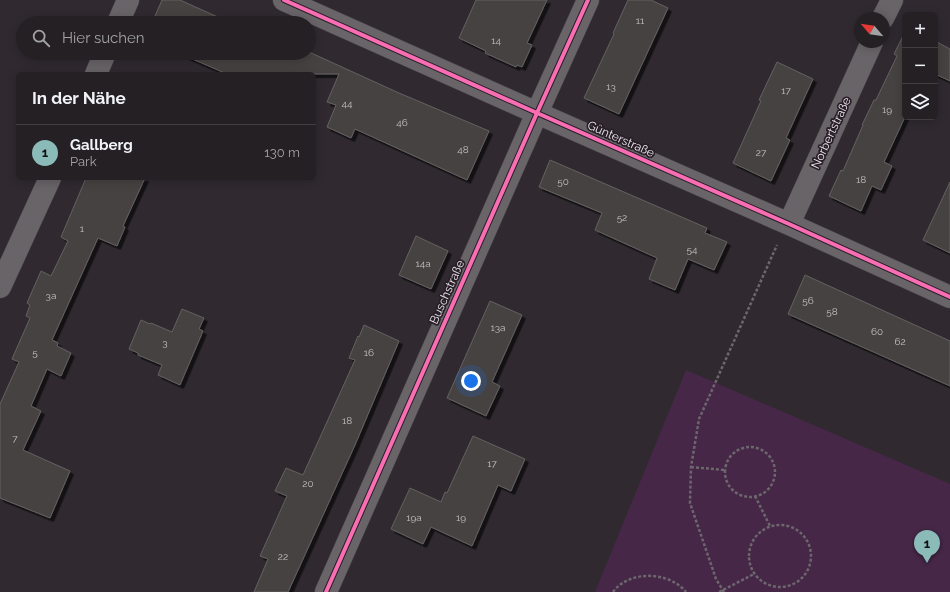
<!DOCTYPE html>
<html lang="de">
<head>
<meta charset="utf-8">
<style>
  :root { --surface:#242024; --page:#2c282c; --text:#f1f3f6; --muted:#a3a3a6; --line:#413e41; --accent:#8bbbb9 }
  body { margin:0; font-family:Raleway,sans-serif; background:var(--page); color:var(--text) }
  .controls { position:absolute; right:12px; top:12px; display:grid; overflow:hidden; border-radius:6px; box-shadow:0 2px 10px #0003 }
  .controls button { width:36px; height:36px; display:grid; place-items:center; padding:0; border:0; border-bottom:1px solid var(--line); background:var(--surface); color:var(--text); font:20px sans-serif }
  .compass { position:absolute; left:854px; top:12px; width:36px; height:36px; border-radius:50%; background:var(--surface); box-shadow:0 2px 10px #0003; rotate:299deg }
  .you { position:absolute; left:471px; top:381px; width:14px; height:14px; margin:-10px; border:3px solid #fff; border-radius:50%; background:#1a73e8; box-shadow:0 0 0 6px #1a73e833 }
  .badge { display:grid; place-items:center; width:26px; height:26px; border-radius:50%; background:var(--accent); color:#111; font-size:13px; font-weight:700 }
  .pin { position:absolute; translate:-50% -33px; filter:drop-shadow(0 1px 2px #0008) }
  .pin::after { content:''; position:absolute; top:21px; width:14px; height:12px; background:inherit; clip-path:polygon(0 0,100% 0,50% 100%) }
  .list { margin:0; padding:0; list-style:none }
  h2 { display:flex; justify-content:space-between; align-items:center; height:52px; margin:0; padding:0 16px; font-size:17px }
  h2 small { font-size:13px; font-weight:400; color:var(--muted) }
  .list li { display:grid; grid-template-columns:26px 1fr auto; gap:12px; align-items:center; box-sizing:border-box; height:56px; padding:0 16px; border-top:1px solid var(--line) }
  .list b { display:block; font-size:15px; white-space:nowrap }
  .list p { margin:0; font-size:13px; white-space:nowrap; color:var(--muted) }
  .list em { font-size:13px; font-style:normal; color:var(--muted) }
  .icon { flex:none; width:22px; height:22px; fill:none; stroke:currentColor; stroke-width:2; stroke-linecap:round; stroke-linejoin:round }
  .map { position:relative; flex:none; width:950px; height:592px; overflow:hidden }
  .search { position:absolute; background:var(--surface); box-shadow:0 2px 10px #0003; left:16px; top:16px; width:300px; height:44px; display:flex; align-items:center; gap:10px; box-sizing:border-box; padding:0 14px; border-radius:22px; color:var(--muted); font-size:15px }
  .panel { position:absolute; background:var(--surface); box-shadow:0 2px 10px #0003; left:16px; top:72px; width:300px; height:108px; border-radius:6px }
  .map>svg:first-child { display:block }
  .green { fill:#462748 }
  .building { fill:#474343; stroke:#646060; filter:url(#shadow) }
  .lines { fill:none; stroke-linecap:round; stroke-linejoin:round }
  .street-casing { stroke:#4b464b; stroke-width:23 }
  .path { stroke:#6c676c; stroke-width:2.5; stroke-dasharray:3 2; stroke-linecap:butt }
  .street { stroke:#686468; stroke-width:22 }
  .cycleway-casing { stroke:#281f28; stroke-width:6 }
  .cycleway { stroke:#f96db3; stroke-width:4 }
  .labels { text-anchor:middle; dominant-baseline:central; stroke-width:3.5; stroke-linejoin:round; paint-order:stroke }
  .number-label { font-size:10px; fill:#c4bec2 }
  .street-label { font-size:12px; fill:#ede7ed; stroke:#281f28 }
</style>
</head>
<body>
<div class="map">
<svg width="950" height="592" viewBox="0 0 950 592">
  <defs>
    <filter id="shadow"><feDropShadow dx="3.5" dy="3.5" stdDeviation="0" flood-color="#0009"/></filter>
  </defs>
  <rect width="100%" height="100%" fill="#302a30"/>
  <path class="green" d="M686 370 950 484V592H595Z"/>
  <path class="building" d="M162 0H180L231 23 233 18 244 23H152Z
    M476 0H547L527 43 532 45 522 67 517 65 516 67 485 53 486 51 459 38Z
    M628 0H651L668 8 619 114 584 98 614 34 613 33Z
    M905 32V117L884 162 892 166 881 190 872 186 861 211 829 196 841 170 843 171 863 125H862L874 100H876L897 56 894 54Z
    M935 41 950 49V81L935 74V75Z
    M309 52 399 93 489 131 467 180 355 129 351 138 327 127 336 105 327 102 339 74H227L181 54 180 56 173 53H309Z
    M777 62 813 79 786 138 790 140 771 181 733 163 761 101 759 100Z
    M550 160 707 228 705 233 727 242 714 270 688 259 675 290 649 279 657 258 595 230 602 213 539 187Z
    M86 178H145L123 226 125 227 117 246 98 238 52 340 58 343 57 346 71 353 61 376 47 369 31 406 41 411 23 450 70 471 50 518 0 498V404L19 362 12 359 30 318 26 316 30 305 27 303 41 271 51 276 68 241 61 237Z
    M950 182V253L923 240Z
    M416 236 448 251 431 289 399 275Z
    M805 275 950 341V386L788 314Z
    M490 301 522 315 492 382 500 386 486 416 447 398Z
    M182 309 204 318 199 329 203 331 180 385 158 375 162 365 138 355V353L129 349 141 320 150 324 151 323 172 332Z
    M364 325 399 341 355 445 288 592H254L268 559 260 556 287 496 275 491 286 468 303 475 355 360 349 358 358 336 359 337Z
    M473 436 525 459 511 491 498 485 472 546 431 527 423 544 391 529 410 488 441 502 445 492 447 493Z"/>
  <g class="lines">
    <g class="street-casing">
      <path id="street" d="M284 0 537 113 789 224 950 297
        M883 18 892 0
        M118 23 128 0
        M96 74 105 53
        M789 224 872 42
        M0 287 50 178
        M326 592 537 113 588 0"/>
    </g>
    <path class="path" d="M725 472a25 25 0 1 1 50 0a25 25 0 1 1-50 0Z
      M691 467 725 470
      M755 496 770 526
      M749 556a31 31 0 1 1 62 0a31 31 0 1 1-62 0Z
      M613 592C629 570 669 571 686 592
      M719 592 754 574
      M724 592 716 579 690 503 691 467 699 419 777 245"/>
    <use href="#street" class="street"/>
    <g class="cycleway-casing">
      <path id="cycleway" d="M284 0 537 113 789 224 950 297
        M326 592 537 113 588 0"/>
    </g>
    <use href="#cycleway" class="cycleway"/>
  </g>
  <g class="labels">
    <g class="number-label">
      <text x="640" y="20">11</text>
      <text x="496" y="40">14</text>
      <text x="611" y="86">13</text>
      <text x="786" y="90">17</text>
      <text x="347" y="103">44</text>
      <text x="887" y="109">19</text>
      <text x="402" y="122">46</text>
      <text x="463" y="149">48</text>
      <text x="761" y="152">27</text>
      <text x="861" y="179">18</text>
      <text x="563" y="181">50</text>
      <text x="622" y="217">52</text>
      <text x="82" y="228">1</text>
      <text x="692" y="249">54</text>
      <text x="423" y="263">14a</text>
      <text x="51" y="295">3a</text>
      <text x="808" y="300">56</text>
      <text x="832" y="311">58</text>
      <text x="498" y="327">13a</text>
      <text x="877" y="331">60</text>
      <text x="900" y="341">62</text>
      <text x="165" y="342">3</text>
      <text x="35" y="352">5</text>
      <text x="369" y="352">16</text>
      <text x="347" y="420">18</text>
      <text x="15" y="438">7</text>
      <text x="492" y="463">17</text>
      <text x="308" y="483">20</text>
      <text x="414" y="517">19a</text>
      <text x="461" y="517">19</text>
      <text x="283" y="556">22</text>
    </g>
    <g class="street-label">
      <text transform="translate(831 133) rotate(-65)">Norbertstraße</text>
      <text transform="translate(621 139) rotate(24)">Günterstraße</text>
      <text transform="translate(447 292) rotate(-66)">Buschstraße</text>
    </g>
  </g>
</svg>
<div class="controls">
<button>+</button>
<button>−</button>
<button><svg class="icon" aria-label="layers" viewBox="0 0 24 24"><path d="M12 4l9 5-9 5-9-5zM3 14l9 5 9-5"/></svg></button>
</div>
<svg class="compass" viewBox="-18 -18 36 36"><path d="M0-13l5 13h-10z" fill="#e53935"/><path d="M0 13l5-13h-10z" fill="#a3a3a6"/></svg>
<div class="you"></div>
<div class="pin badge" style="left:927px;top:563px">1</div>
<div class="search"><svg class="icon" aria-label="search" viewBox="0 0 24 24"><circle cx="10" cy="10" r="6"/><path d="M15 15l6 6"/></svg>Hier suchen</div>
<section class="panel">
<h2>In der Nähe<small></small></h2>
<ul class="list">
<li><span class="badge">1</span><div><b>Gallberg</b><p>Park</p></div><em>130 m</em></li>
</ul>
</section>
</div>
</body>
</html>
